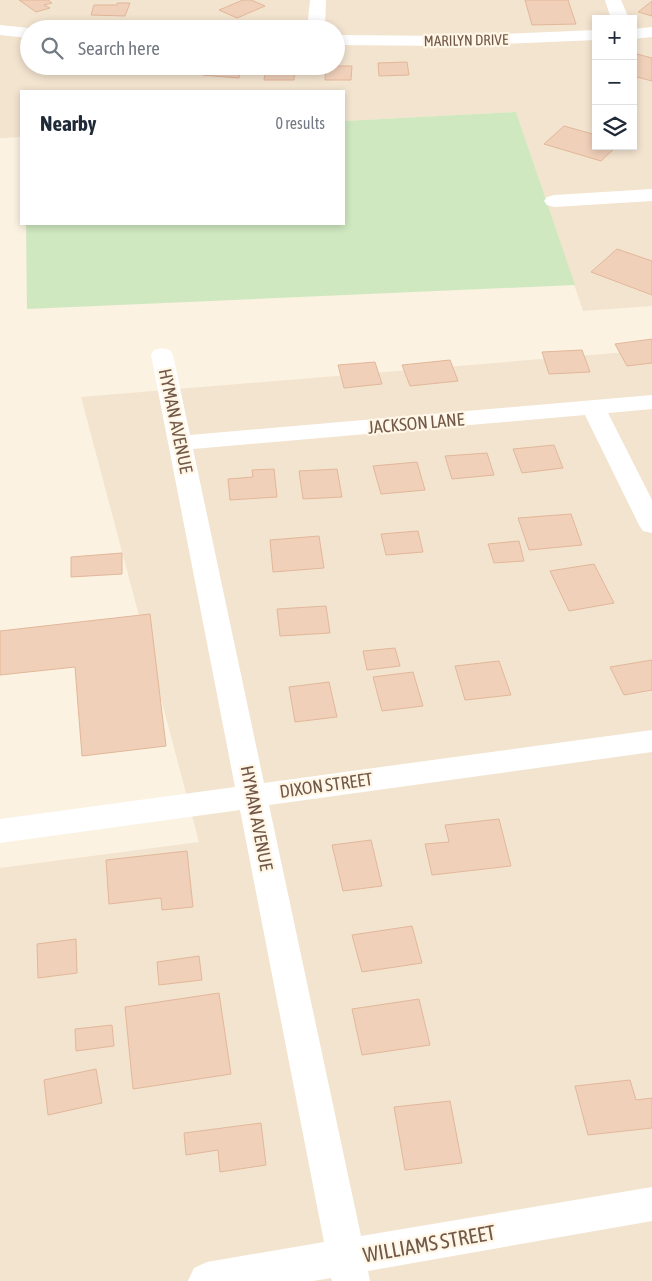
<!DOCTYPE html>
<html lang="en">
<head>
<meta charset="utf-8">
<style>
  :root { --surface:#fff; --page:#f6f6f7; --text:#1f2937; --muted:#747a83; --line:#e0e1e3 }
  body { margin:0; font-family:"Asap Condensed",sans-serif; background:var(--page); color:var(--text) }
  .controls { position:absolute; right:15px; top:15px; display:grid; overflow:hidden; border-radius:0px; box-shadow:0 2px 8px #0003 }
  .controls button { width:45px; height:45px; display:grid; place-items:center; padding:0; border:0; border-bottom:1px solid var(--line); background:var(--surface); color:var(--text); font:25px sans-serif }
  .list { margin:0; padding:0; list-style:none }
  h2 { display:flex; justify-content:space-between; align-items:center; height:65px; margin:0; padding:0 20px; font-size:21px }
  h2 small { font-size:16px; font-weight:400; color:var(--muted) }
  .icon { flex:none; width:28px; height:28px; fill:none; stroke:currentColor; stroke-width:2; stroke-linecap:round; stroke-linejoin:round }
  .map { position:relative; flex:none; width:652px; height:1281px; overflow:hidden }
  .search { position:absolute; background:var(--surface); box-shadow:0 2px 8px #0003; left:20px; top:20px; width:325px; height:55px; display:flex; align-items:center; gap:12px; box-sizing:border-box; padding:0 18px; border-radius:28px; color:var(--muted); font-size:19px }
  .panel { position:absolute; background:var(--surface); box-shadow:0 2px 8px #0003; left:20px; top:90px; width:325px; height:135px; border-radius:0px }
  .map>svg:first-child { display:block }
  .residential { fill:#f3e4cf; fill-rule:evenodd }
  .green { fill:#cfe8c0 }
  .building { fill:#f0d0b9; stroke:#e2b79a }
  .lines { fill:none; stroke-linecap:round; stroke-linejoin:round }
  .minor { fill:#fff; fill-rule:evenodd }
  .labels { text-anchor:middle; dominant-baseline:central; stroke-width:4.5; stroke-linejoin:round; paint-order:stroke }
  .far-street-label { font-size:15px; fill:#725848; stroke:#fff6e6 }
  .street-label { font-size:18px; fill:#725848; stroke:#fff6e6 }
  .near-street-label { font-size:21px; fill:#725848; stroke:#fff6e6 }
</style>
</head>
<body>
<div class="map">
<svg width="652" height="1281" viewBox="0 0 652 1281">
  <rect width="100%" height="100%" fill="#fbf2e1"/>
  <path class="residential" d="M0 0H652V306L583 311 516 112 344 121V91H21V137L0 138ZM596 19H633V146H596ZM29 29H336V66H29Z
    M652 350V1281H0V868L199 842 81 397Z"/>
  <path class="green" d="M516 112 575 285 27 309 26 224H344V121Z"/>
  <path class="building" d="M19 0H48L52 3 44 5 50 8 36 12Z
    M243 0H251L265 6 237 18 219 10Z
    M525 0H568L576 24 532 25Z
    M652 1V16L638 12Z
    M117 3H130L125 16 91 15 94 5H117Z
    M633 53 652 58V81L633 76Z
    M407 62 409 75 379 76 378 63Z
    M77 66H113L112 71 76 72Z
    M143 66H177V72H142Z
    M203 66H240L239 78 202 75Z
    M258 66H295L294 80H264L265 73H258Z
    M326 66H352L351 80H325Z
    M564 126 596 135V146H617L601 161 544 144Z
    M617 249 652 261V295L591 272Z
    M652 339V363L627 366 615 344Z
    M582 350 590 372 549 374 542 352Z
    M450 360 458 381 410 386 402 365Z
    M375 362 382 384 344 388 338 365Z
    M554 445 563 468 522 473 513 449Z
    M487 453 494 475 452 479 445 456Z
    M417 462 425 490 381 494 373 466Z
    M274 469 277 497 230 500 228 479 253 477 252 470Z
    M337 469 342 497 303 499 299 471Z
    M571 514 582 545 529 550 518 518Z
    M418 531 423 552 386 555 381 534Z
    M319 536 324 568 273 572 270 540Z
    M519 541 524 561 494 563 488 544Z
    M122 553V574L71 577V557Z
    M594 564 614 603 569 611 550 571Z
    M326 606 330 633 280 636 277 609Z
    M150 614 166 746 82 756 75 667 0 675V631Z
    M395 648 400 666 367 670 363 651Z
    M652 660V690L624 695 610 667Z
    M499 661 511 695 465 700 455 666Z
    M413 672 423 706 382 711 373 677Z
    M329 682 337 717 295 722 289 687Z
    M499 819 511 866 432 875 425 844 449 842 445 825Z
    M371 840 382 886 343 891 332 845Z
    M187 851 193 907 162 910 161 898 109 904 106 860Z
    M412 926 422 963 362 972 352 935Z
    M76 939 77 973 38 978 37 944Z
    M199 956 202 980 159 985 157 962Z
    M219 993 231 1074 133 1089 125 1007Z
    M419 999 430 1045 362 1055 352 1009Z
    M112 1025 114 1046 76 1051 75 1029Z
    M96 1069 102 1103 48 1115 44 1080Z
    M630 1080 636 1100 652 1098V1128L588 1135 575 1086Z
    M450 1101 462 1163 405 1170 394 1107Z
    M261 1123 266 1165 220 1172 218 1150 186 1155 184 1133Z"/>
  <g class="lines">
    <path class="minor" d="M310 0H326L325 29H307Z
      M605 0H621L629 19H611Z
      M0 25 29 28 33 29H29V38L0 35Z
      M652 27V37L633 39V29Z
      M596 30V40L451 46 336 45V35L451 36Z
      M652 189V201L554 207 547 205 544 201 547 197 554 195Z
      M162 348 170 350 173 355 190 435 652 395V409L608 413 652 500V533L643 531 639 525 585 415 193 449 264 783 652 730V752L269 805 361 1236 652 1187V1221L368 1271 370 1281H332L331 1278 313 1281H188L194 1268 207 1262 324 1242 240 810 0 843V819L235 787 151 355 154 350Z"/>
  </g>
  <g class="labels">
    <g class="far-street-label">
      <text transform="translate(466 40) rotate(-1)">MARILYN DRIVE</text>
    </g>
    <g class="street-label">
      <text transform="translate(176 421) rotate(78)">HYMAN AVENUE</text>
      <text transform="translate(416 423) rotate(-5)">JACKSON LANE</text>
      <text transform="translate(326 785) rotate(-8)">DIXON STREET</text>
      <text transform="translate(257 818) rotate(79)">HYMAN AVENUE</text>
    </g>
    <g class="near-street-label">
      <text transform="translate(429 1243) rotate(-10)">WILLIAMS STREET</text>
    </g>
  </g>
</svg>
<div class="controls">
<button>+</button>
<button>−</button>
<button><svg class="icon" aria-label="layers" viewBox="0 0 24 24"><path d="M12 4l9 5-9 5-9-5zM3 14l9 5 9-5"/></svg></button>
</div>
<div class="search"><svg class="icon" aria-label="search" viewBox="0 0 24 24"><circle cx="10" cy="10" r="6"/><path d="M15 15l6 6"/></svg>Search here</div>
<section class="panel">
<h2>Nearby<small>0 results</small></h2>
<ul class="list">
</ul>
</section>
</div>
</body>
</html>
